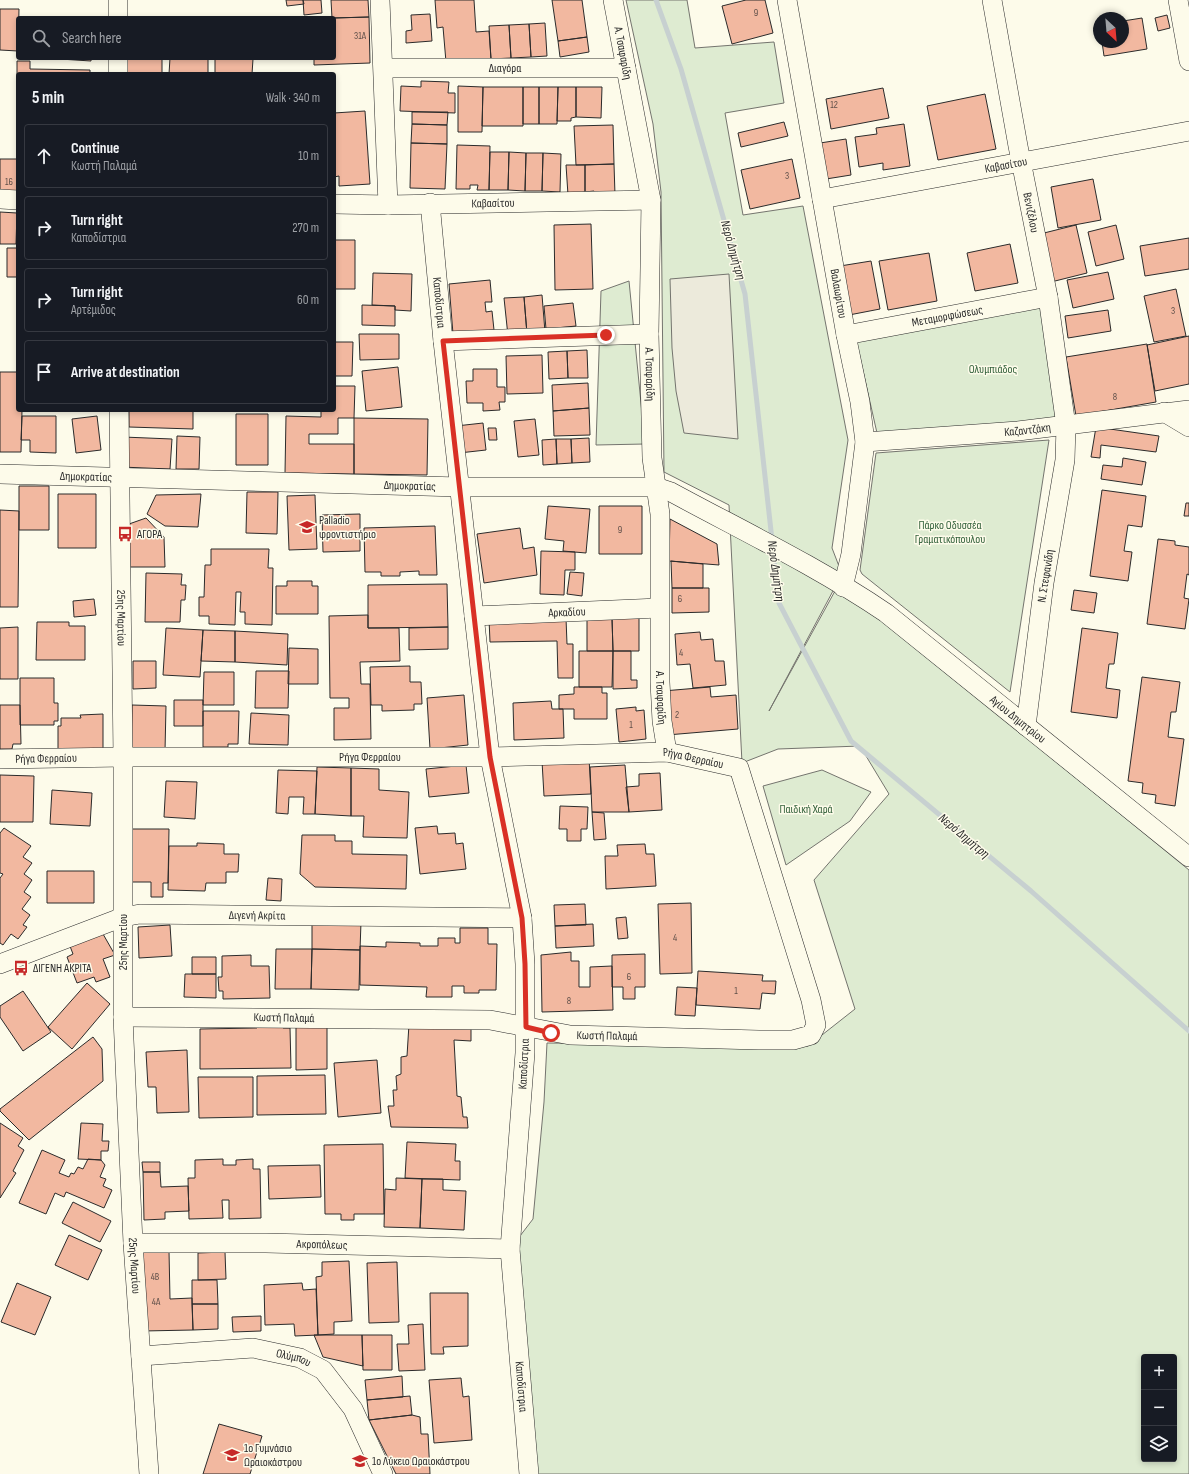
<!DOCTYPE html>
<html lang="en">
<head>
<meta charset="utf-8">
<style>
  :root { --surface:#171b24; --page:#20242c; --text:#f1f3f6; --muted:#9ea1a6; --line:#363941 }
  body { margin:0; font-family:"Sofia Sans Condensed",sans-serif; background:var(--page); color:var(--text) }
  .controls { position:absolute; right:12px; bottom:12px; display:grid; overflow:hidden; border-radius:4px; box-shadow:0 2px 6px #0003 }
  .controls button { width:36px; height:36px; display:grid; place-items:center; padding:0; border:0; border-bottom:1px solid var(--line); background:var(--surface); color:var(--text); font:20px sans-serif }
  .compass { position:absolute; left:1093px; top:12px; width:36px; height:36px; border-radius:50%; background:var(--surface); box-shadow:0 2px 6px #0003; rotate:154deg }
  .stop { position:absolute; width:12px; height:12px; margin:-9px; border:3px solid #d93025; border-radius:50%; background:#fff }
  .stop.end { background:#d93025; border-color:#fff; box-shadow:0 1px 4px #0008 }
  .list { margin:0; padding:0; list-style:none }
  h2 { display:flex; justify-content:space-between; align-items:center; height:52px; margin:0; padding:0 16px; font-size:17px }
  h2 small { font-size:13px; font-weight:400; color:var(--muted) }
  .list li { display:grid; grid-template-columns:26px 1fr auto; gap:12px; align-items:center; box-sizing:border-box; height:64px; margin:0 8px 8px; padding:0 8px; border:1px solid var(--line); border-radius:4px }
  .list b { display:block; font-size:15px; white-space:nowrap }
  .list p { margin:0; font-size:13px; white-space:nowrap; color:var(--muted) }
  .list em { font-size:13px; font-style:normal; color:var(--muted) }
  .icon { flex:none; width:22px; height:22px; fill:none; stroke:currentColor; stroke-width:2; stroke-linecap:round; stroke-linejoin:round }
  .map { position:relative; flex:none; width:1189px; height:1474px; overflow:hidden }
  .search { position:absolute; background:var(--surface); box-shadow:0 2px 6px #0003; left:16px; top:16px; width:320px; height:44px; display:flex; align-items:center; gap:10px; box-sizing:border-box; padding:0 14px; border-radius:4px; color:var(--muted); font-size:15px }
  .panel { position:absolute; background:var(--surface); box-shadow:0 2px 6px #0003; left:16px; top:72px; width:320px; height:340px; border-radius:4px }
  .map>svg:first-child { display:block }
  .green { fill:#deebd1; stroke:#74746e; fill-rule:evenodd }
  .parking { fill:#eceadb; stroke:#74746e }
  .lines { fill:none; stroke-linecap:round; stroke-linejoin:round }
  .stream { stroke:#c7d0d0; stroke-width:5 }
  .building { fill:#f2b8a0; stroke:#2b2b2b }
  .minor-casing { stroke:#2b2b2b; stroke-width:20 }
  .minor { stroke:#fdfbea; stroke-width:19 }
  .route { stroke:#d93025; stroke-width:5 }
  .labels { text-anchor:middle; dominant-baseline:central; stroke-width:3; stroke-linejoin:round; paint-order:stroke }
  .number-label { font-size:10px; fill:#5d4e48 }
  .street-label { font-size:12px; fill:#2b2b2b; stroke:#fdfbea }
  .park-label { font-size:12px; fill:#34623c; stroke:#fdfbea }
  .poi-label { font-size:12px; fill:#2b2b2b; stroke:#fdfbea; text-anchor:start }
  .water-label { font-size:13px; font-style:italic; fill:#2b2b2b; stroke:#fdfbea }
</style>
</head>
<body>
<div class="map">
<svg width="1189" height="1474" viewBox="0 0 1189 1474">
  <rect width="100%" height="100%" fill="#fdfbea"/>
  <path class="green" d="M626 0H687L695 48 774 42 784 103 725 113 743 215 803 206 848 440 832 548 842 574 769 711 835 591 876 615 1189 870V1474H520L510 1249 533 1219 544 1102 547 1043 808 1046 855 1009 814 880 889 794 860 746 778 749 742 763 729 505 664 472 661 192 653 124ZM1144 1357H1174V1459H1144Z
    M629 281 645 444 596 445 601 291Z
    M1041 303 1056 420 877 433 856 340Z
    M1049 440 1010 692 862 574 860 570 876 453Z
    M822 770 871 792 850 821 786 865 763 786Z"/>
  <path class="parking" d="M729 274 738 439 684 433 676 391 672 348 670 279Z"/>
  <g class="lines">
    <path class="stream" d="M656 0 681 69 745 294 772 540
      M773 552 779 603 851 741 1031 891 1189 1031"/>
  </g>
  <path class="building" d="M286 0H303L304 4 287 6Z
    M303 0H321L322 13 304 15Z
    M331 0H368L369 17 332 18Z
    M435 0H474L476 32 489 31 491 59 446 62 443 27 437 28Z
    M552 0H582L587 37 558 41Z
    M746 0H765L773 33 732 44 722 6Z
    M0 9H19L18 51 0 50Z
    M430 14 432 41 406 43V31L412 30 411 15Z
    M1167 15 1170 28 1158 31 1155 18Z
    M369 17 370 63 314 65V58H334V18Z
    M1142 18 1147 49 1104 56 1102 42H1123V21Z
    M545 23 547 56 531 57 529 24Z
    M529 24 531 57 511 58 509 25Z
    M509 25 511 58 491 59 489 26Z
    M587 37 589 52 560 57 558 41Z
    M60 58H91V61L60 59Z
    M162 58V74H125V59Z
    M170 58H208V74H169Z
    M215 58 253 59 252 74H215Z
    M17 61H30V69L90 70V74H18V89H17Z
    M421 81 449 82 448 93H455V113L400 111 401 86 421 87Z
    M458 86 483 87 482 132H458Z
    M483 87H523V126H482Z
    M523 87H539V124H523Z
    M539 87H558L557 124H539Z
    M558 87H576V117L571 118V121H557Z
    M576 87H602L601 118 576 117Z
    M883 88 889 118 831 129 826 99Z
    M985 94 996 149 938 160 927 106Z
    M365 111 370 184 339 186V176L334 177V113Z
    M412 112H448L447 125 412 124Z
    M784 122 788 136 741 147 738 133Z
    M412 124 447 125V144L411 143Z
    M904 124 910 166 883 170V163L859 167 855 137 877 134 876 128Z
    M613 125 614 164 576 165 574 126Z
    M846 139 851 175 826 179 820 143Z
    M411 143 447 144 445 189 410 188Z
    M457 145 490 146 489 190H477L478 185H470V189H456Z
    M490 152H509L508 190H489Z
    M509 152 526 153 525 191 508 190Z
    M526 153H543L542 191H525Z
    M543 153 561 154 560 192 542 191Z
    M0 159H18V195H0Z
    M792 159 800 198 750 209 741 170Z
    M614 164 615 195H595L594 191 585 192V165Z
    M566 165H585V192L568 195Z
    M1093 179 1101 220 1058 228 1051 187Z
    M0 212 17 213 16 244H0Z
    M591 224 593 289 555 290 554 225Z
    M1076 225 1087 273 1051 282 1040 234Z
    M1116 225 1124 259 1096 266 1088 232Z
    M1189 238V269L1145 276 1140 246Z
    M334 240H355V289H334Z
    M1010 244 1018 283 975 291 967 253Z
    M7 248H18V277H7Z
    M929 253 937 301 888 310 879 261Z
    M871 261 880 309 849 315 840 266Z
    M1108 272 1114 299 1073 308 1067 280Z
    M373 273 412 274 411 311 395 310V306L372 305Z
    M490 280 492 302H485L486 312 492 311 494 330 453 334 449 284Z
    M1176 289 1186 336 1154 342 1144 296Z
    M542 295 545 332 527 334 524 297Z
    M524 297 527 334 508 336 504 298Z
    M573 303 576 326 546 329 544 306Z
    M362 305 395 306V326L362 325Z
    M1108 310 1111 331 1068 338 1065 316Z
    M359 334H399V359L360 360Z
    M1189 336V384L1155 391 1147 345Z
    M334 342H353L352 376H334Z
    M1147 344 1156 402 1076 416 1066 357Z
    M587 350 588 378H568L567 351Z
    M567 351 568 378 549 379 548 352Z
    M542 355 543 393 507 394 506 356Z
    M398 367 402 407 366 411 362 371Z
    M473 369H497V387H505V402H499L500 410 483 411V403H467L466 381H473Z
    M0 372H18V410H22L21 452H0Z
    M588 383 589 408 553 411 552 385Z
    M334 386H355L354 418H338V434H309V444H354V474L285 473 286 416 321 417V410H334Z
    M589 408 590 435 554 436 553 411Z
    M129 410H193V429L129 427Z
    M236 414H268V465H236Z
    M22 416H56V453L30 452V440H21Z
    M97 416 101 450 76 453 72 419Z
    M354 418 428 419 427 475 354 474Z
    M535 419 539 455 518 457 514 421Z
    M483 423 486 450 459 453 456 426Z
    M1096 427 1159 436 1156 452 1101 445 1100 458 1091 457Z
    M488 428H496L497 440H489Z
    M177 436 200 437 199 469H176Z
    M123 437 172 439 170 469 121 467Z
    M589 438 590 462 572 463 571 439Z
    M556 439 557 464 543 465 542 440Z
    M556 439H571L572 463 557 464Z
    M1123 458 1146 462 1142 485 1101 479 1103 465 1122 467Z
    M19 486H49V530H19Z
    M1102 490 1146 496 1142 527 1128 525 1124 551 1132 552 1128 581 1090 576Z
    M247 492H278L277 534 246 533Z
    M58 494H96V548H58Z
    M201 494 198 527 165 526 147 514 156 495Z
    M315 495 317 549 289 550 287 496Z
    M1186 503H1189V516H1184Z
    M548 506 590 509 586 553 563 551 564 541 545 539Z
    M599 506H642V554H599Z
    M0 510 19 511 18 607H0Z
    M360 514V551L323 552 322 515Z
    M146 518 164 537 165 567H130L129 524Z
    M670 519 717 544 719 565 669 561Z
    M435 526 437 575H419V571L400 572V576H381V572H365L364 528Z
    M520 528 523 549 534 547 537 575 484 583 477 534Z
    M1158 539 1175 541V545L1189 547V575L1187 574 1184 598 1189 599 1185 629 1147 624Z
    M211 549H269L268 568H273L272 625 245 624V612H240L241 592H236L235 625 209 624V616H199V597H204L205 565H211Z
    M541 551 575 552V570H565L564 595 540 594Z
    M671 561 703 564V588H672Z
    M570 572 584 573 582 596 567 594Z
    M146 573 182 574 181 585H186L185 600H181L180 622H145Z
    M287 581H312V586H318V614H276V586H287Z
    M447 584 448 627 368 628V585Z
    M672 588H709V612L672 613Z
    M1074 590 1097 593 1094 613 1071 610Z
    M94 599 96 615 74 617 73 601Z
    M368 615V628H399L400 661 360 662 361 684H370L371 739 334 740V708H349V698H330L329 616Z
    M566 618 567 644H573V678H558L557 641 490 642 489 619Z
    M587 618H612L613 651H587Z
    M612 618H639V651H613Z
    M37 622H69V626H85V660H36Z
    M18 627V679H0V628Z
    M448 627V649L409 650V628Z
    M166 628 203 630 200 677 163 675Z
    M1082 628 1118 633 1114 664H1109L1106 688 1120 690 1117 718 1071 712Z
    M203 630 235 631V662L201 661Z
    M235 631 288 634 287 665 235 662Z
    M700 632 701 640 713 639 715 661H724L726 685 693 688 690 664 677 665 675 634Z
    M289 648 318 649V684H288Z
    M579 651H613L612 687H579Z
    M613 651H631V680H637V688L613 689Z
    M133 661H156V688L133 689Z
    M410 666V682H421L422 704H414V710L382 711V705H371L370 667Z
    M256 671H289L288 708H255Z
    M204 672H234V705H203Z
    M1142 677 1180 682 1176 712H1171L1168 737 1184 739 1175 806 1155 803 1156 795 1142 793 1143 783 1128 781Z
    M20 678H54V703H58V721H54V725H20Z
    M574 687H602V693H607V719H574V709H559V695L574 694Z
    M710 687 711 697 736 695 738 729 667 735 663 691Z
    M464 695 468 745 430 749 427 698Z
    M174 700H203V726H174Z
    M551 701 552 709H563L564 738 514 740 513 703Z
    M0 705H20L21 744H13L12 749H0Z
    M132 705 166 706 165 751 131 750Z
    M636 707V711L644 710 646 739 619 742 616 709Z
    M203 711H239L238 744H228V747H203Z
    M251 713 289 715 288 745 249 744Z
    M103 714V752L58 753V726H61V718H81L80 715Z
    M589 758 591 794 544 796 542 761Z
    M466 765 469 793 429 797 426 769Z
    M625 765 629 812H592L590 767Z
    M317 767 351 768V816L315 814Z
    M351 768 379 769V790L409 792 407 838 363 837 364 816H351Z
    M278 770 317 771 315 814H303L304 797H289L288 814 276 813Z
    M660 773 662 810 629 812 626 787 639 786V774Z
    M0 775 34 776 33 822H0Z
    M166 781 197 782 195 819 164 817Z
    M52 790 92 793 90 826 50 824Z
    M560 806 588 807 587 829H581V841H567V829H559Z
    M592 812 604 813 606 839 594 840Z
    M437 826 438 834 455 833 456 844 463 843 466 869 420 874 415 828Z
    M4 828 31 846 23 857 32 863 24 874 32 880 24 892 31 897 22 909 30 915 23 925 27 927 18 939 11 934 3 945 0 943V878L3 874 0 873V833Z
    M130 829H169L168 883H163V897H151V882H129Z
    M302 835H335V841H352V854L407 855 406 889 315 887 300 874Z
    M197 843 224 844V854H239L238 872H226V883H206L205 891 168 890 169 846H197Z
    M645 844 646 854H654L656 886 606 889 605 856H618L617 845Z
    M47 871H94V903H47Z
    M268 878 282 879 281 901 266 900Z
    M691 903 692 973 660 974 658 904Z
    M585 904 586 925 555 926 554 905Z
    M626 917 628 938 618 939 616 918Z
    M312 921 361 922 360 950 312 949Z
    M593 924 594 946 556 948 555 926Z
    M170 925 172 956 139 958 138 927Z
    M460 928H488V944H497L496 990H479V993H464V986H452V997H426L427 987 360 985V946L386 947V942L420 943V946H438V938H455V943H460Z
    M103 934 115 955 103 959 110 977 96 982 94 977 77 983 67 957 73 954 68 941Z
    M276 949H312L311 989H275Z
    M312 949 360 950 359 990 311 989Z
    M571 952V961H579V987H590V967L612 966 613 1010 542 1012 541 955Z
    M645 954V987H635V999H623V987H612V955Z
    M251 955V966H269L270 998 223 999V991H219L218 977H222V956Z
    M192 957H216V974H192Z
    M698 971 763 975 762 981H776L775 994 762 993 760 1009 696 1005Z
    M185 974H216V998L184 997Z
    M87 983 110 1004 72 1049 48 1027Z
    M677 987 697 988 695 1016 675 1015Z
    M23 991 51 1032 23 1051 0 1017V1006Z
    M327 1021V1069L296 1070V1022Z
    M257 1022H283V1028H290L291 1068 200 1069V1029L257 1028Z
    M409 1024 471 1027V1041L454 1040 457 1096 461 1097 463 1117H467L468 1128 391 1127 388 1106H394L393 1090H397L396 1076 401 1074V1057L407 1056Z
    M93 1037 102 1049 103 1081 29 1140 0 1111V1109Z
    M187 1050 189 1112 157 1113 156 1087H148L146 1052Z
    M377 1060 381 1113 338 1117 334 1063Z
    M325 1075 326 1114 257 1115V1076Z
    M198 1077H253V1117L199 1118Z
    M0 1123 23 1138 18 1146 24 1150 13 1171 16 1173 0 1198Z
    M81 1123 103 1124 102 1141H109L108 1151H101V1160L78 1159Z
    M407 1142 456 1144 455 1161H460V1180L405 1178Z
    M383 1144 384 1214H354V1220H341V1214H325L324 1145Z
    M42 1150 65 1160 59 1173 69 1177 71 1173 74 1174 78 1167 83 1169 88 1159 101 1160 105 1165 100 1177 106 1179 103 1186 112 1190 104 1208 66 1192 64 1197 55 1193 46 1214 19 1203Z
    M223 1159V1165H236V1160L253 1159V1169H260L261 1218 229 1219V1200H222L223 1218 189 1219 188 1178H195V1160Z
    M142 1162H160V1172H143Z
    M320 1165 321 1197 269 1199 268 1166Z
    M143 1172H160L161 1187 188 1186 189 1211 165 1212V1219L144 1220Z
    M396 1178 422 1179 420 1228 384 1227 385 1189 396 1190Z
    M422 1179H443V1190L466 1191 464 1230 420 1228Z
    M73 1202 111 1221 100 1242 62 1223Z
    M69 1235 102 1250 88 1280 55 1265Z
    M141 1251H169L170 1299 192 1298 193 1330 143 1331Z
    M225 1252 226 1279 198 1280V1253Z
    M349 1261 352 1321 334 1322V1334L318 1335 316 1277 322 1276V1262Z
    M397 1262 399 1322 369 1323 367 1263Z
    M192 1280H217L218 1304H192Z
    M17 1283 51 1297 35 1335 1 1322Z
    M302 1283 303 1290 316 1289 318 1335 295 1336 294 1324 265 1325 264 1285Z
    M430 1293H468V1346L443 1347 444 1354H431Z
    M192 1304H218V1329L193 1330Z
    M261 1316V1331L233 1332 232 1317Z
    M423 1324 425 1370 399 1371 397 1344H409L408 1325Z
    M314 1335H362L363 1366 323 1357Z
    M362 1335H392V1370H363Z
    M402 1376 403 1397 367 1400 365 1380Z
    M461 1378 463 1397 469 1396 472 1440 434 1443 429 1380Z
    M410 1396 412 1415 369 1420 367 1400Z
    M412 1415 420 1417 421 1434H428L430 1474H396L369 1420Z
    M219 1424 262 1436 250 1474H203Z"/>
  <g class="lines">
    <g class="minor-casing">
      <g id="minor">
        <path d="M380 0 388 205"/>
        <path id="s1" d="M613 0 651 200 649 334 652 458 660 514V682L662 721 667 752"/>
        <path id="s2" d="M787 0 846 335 860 402 865 442 851 554 843 587"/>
        <path id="s3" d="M992 0 1018 146 1048 297 1066 426 1065 460 1044 583 1026 726"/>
        <path d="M1178 0 1189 61"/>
        <path d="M118 18V0"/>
        <path id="s4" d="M384 68H626"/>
        <path d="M118 74V58"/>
        <path d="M0 199 18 200"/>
        <path id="s5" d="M822 199 1189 131"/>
        <path id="s6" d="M430 203 443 341 490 757 522 918 525 964V1053L510 1249 529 1474"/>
        <path id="s7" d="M334 204 388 205 651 200"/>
        <path id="s8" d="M846 335 1048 297"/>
        <path d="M443 341 649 334"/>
        <path id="s9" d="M119 410 123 757V1017L133 1243 149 1474"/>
        <path d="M1164 412 1189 427"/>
        <path id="s10" d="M865 442 1018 431 1189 410"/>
        <path id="s11" d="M0 474 459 487H656L671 492C743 531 818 567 886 613L1189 857"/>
        <path id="s12" d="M474 616 659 608"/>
        <path id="s13" d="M0 759 123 757H490L667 752 739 768 811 1000 816 1025 811 1035 793 1040H759L570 1035 490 1020 123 1017"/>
        <path id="s14" d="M0 964 123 917 140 914 522 918"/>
        <path id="s15" d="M133 1243H266L510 1249"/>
        <path id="s16" d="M141 1356 253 1348 300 1358 323 1370 353 1409 383 1474"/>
      </g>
    </g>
    <use href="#minor" class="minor"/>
  </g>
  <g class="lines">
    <path class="route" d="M551 1033 526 1027 525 964 522 918 490 757 443 341 606 335"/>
  </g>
  <defs>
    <g id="school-bare" transform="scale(1.2)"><path d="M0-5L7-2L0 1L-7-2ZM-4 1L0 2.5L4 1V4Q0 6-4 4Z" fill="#c62828" stroke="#fdfbea" stroke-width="2.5" paint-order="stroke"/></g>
    <g id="bus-bare" transform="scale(1.2)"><path d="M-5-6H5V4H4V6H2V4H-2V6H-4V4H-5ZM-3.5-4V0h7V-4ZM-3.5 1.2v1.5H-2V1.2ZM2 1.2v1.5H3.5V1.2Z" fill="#c62828" stroke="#fdfbea" stroke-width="2.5" paint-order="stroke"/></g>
  </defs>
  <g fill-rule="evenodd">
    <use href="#school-bare" x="307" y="527"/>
    <use href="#bus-bare" x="125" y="534"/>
    <use href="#bus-bare" x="21" y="968"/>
    <use href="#school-bare" x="232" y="1455"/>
    <use href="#school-bare" x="360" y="1461"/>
  </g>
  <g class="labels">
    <g class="number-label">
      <text x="756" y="13">9</text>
      <text x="360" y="36">31A</text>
      <text x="834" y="105">12</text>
      <text x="787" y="176">3</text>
      <text x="9" y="182">16</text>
      <text x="1173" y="311">3</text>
      <text x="1115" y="397">8</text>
      <text x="620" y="530">9</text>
      <text x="680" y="599">6</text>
      <text x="681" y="653">4</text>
      <text x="677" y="715">2</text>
      <text x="631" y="725">1</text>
      <text x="675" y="938">4</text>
      <text x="629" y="977">6</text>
      <text x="736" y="991">1</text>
      <text x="569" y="1001">8</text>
      <text x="155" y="1277">4Β</text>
      <text x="156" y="1302">4Α</text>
    </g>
    <g class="street-label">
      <text stroke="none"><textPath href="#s1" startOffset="54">Α. Τσαφαρίδη</textPath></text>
      <text stroke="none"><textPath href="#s4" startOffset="121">Διαγόρα</textPath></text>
      <text stroke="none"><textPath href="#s5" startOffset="187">Καβασίτου</textPath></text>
      <text stroke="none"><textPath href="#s7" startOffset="159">Καβασίτου</textPath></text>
      <text stroke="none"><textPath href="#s3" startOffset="216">Βενιζέλου</textPath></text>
      <text stroke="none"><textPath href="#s2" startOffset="298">Βαλαωρίτου</textPath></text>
      <text stroke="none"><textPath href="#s6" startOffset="100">Καποδίστρια</textPath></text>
      <text stroke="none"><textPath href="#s8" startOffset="103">Μεταμορφώσεως</textPath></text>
      <text stroke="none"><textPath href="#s1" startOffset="378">Α. Τσαφαρίδη</textPath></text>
      <text stroke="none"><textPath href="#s10" startOffset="163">Καζαντζάκη</textPath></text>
      <text stroke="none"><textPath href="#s11" startOffset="86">Δημοκρατίας</textPath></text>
      <text stroke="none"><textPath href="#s11" startOffset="410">Δημοκρατίας</textPath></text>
      <text transform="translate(1046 576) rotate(-81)">Ν. Στεφανίδη</text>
      <text stroke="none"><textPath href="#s12" startOffset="93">Αρκαδίου</textPath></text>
      <text stroke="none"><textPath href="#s9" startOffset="208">25ης Μαρτίου</textPath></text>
      <text stroke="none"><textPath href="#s1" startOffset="702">Α. Τσαφαρίδη</textPath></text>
      <text stroke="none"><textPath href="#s11" startOffset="1088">Αγίου Δημητρίου</textPath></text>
      <text stroke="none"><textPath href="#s13" startOffset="370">Ρήγα Φερραίου</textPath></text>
      <text stroke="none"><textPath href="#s13" startOffset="46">Ρήγα Φερραίου</textPath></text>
      <text stroke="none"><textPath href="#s13" startOffset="694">Ρήγα Φερραίου</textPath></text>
      <text stroke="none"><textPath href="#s14" startOffset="266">Διγενή Ακρίτα</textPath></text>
      <text transform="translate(123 942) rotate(-90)">25ης Μαρτίου</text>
      <text transform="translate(284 1018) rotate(1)">Κωστή Παλαμά</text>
      <text transform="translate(607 1036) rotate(1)">Κωστή Παλαμά</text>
      <text transform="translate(524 1064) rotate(-87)">Καποδίστρια</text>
      <text stroke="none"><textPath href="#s15" startOffset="189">Ακροπόλεως</textPath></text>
      <text stroke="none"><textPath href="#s9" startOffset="856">25ης Μαρτίου</textPath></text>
      <text stroke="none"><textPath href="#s16" startOffset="154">Ολύμπου</textPath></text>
      <text stroke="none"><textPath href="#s6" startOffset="1191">Καποδίστρια</textPath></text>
    </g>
    <g class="park-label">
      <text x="993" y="369">Ολυμπιάδος</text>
      <text x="950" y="525">Πάρκο Οδυσσέα<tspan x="950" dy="14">Γραματικόπουλου</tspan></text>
      <text x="806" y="809">Παιδική Χαρά</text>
    </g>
    <g class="poi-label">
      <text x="319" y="520">Palladio<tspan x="319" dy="14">φροντιστήριο</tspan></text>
      <text x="137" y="534">ΑΓΟΡΑ</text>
      <text x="33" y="968">ΔΙΓΕΝΗ ΑΚΡΙΤΑ</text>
      <text x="244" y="1448">1o Γυμνάσιο<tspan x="244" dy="14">Ωραιοκάστρου</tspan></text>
      <text x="372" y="1461">1ο Λύκειο Ωραιοκάστρου</text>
    </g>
    <g class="water-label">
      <text transform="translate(733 250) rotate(74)">Νερό Δημήτρη</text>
      <text transform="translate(776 571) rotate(82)">Νερό Δημήτρη</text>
      <text transform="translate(964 836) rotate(40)">Νερό Δημήτρη</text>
    </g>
  </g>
</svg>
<div class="controls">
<button>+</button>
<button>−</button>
<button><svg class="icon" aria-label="layers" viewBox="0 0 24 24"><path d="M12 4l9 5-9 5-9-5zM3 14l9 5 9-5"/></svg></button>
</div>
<svg class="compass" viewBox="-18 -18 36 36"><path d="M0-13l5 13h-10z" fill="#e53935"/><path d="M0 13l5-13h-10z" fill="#9ea1a6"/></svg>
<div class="stop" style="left:551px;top:1033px"></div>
<div class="stop end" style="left:606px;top:335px"></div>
<div class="search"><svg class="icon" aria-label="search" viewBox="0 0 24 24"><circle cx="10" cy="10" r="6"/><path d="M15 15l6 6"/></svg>Search here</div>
<section class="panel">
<h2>5 min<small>Walk · 340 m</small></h2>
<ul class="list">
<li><svg class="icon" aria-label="ahead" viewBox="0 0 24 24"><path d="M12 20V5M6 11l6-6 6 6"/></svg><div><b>Continue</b><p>Κωστή Παλαμά</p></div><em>10 m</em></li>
<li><svg class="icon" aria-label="right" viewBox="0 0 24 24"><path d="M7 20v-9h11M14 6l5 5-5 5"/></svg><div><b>Turn right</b><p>Καποδίστρια</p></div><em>270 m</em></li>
<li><svg class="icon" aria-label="right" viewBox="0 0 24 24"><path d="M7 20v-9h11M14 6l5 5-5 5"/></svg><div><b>Turn right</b><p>Αρτέμιδος</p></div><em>60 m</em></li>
<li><svg class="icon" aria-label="arrive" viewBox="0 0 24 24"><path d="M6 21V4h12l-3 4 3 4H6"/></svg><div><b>Arrive at destination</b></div></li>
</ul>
</section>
</div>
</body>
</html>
